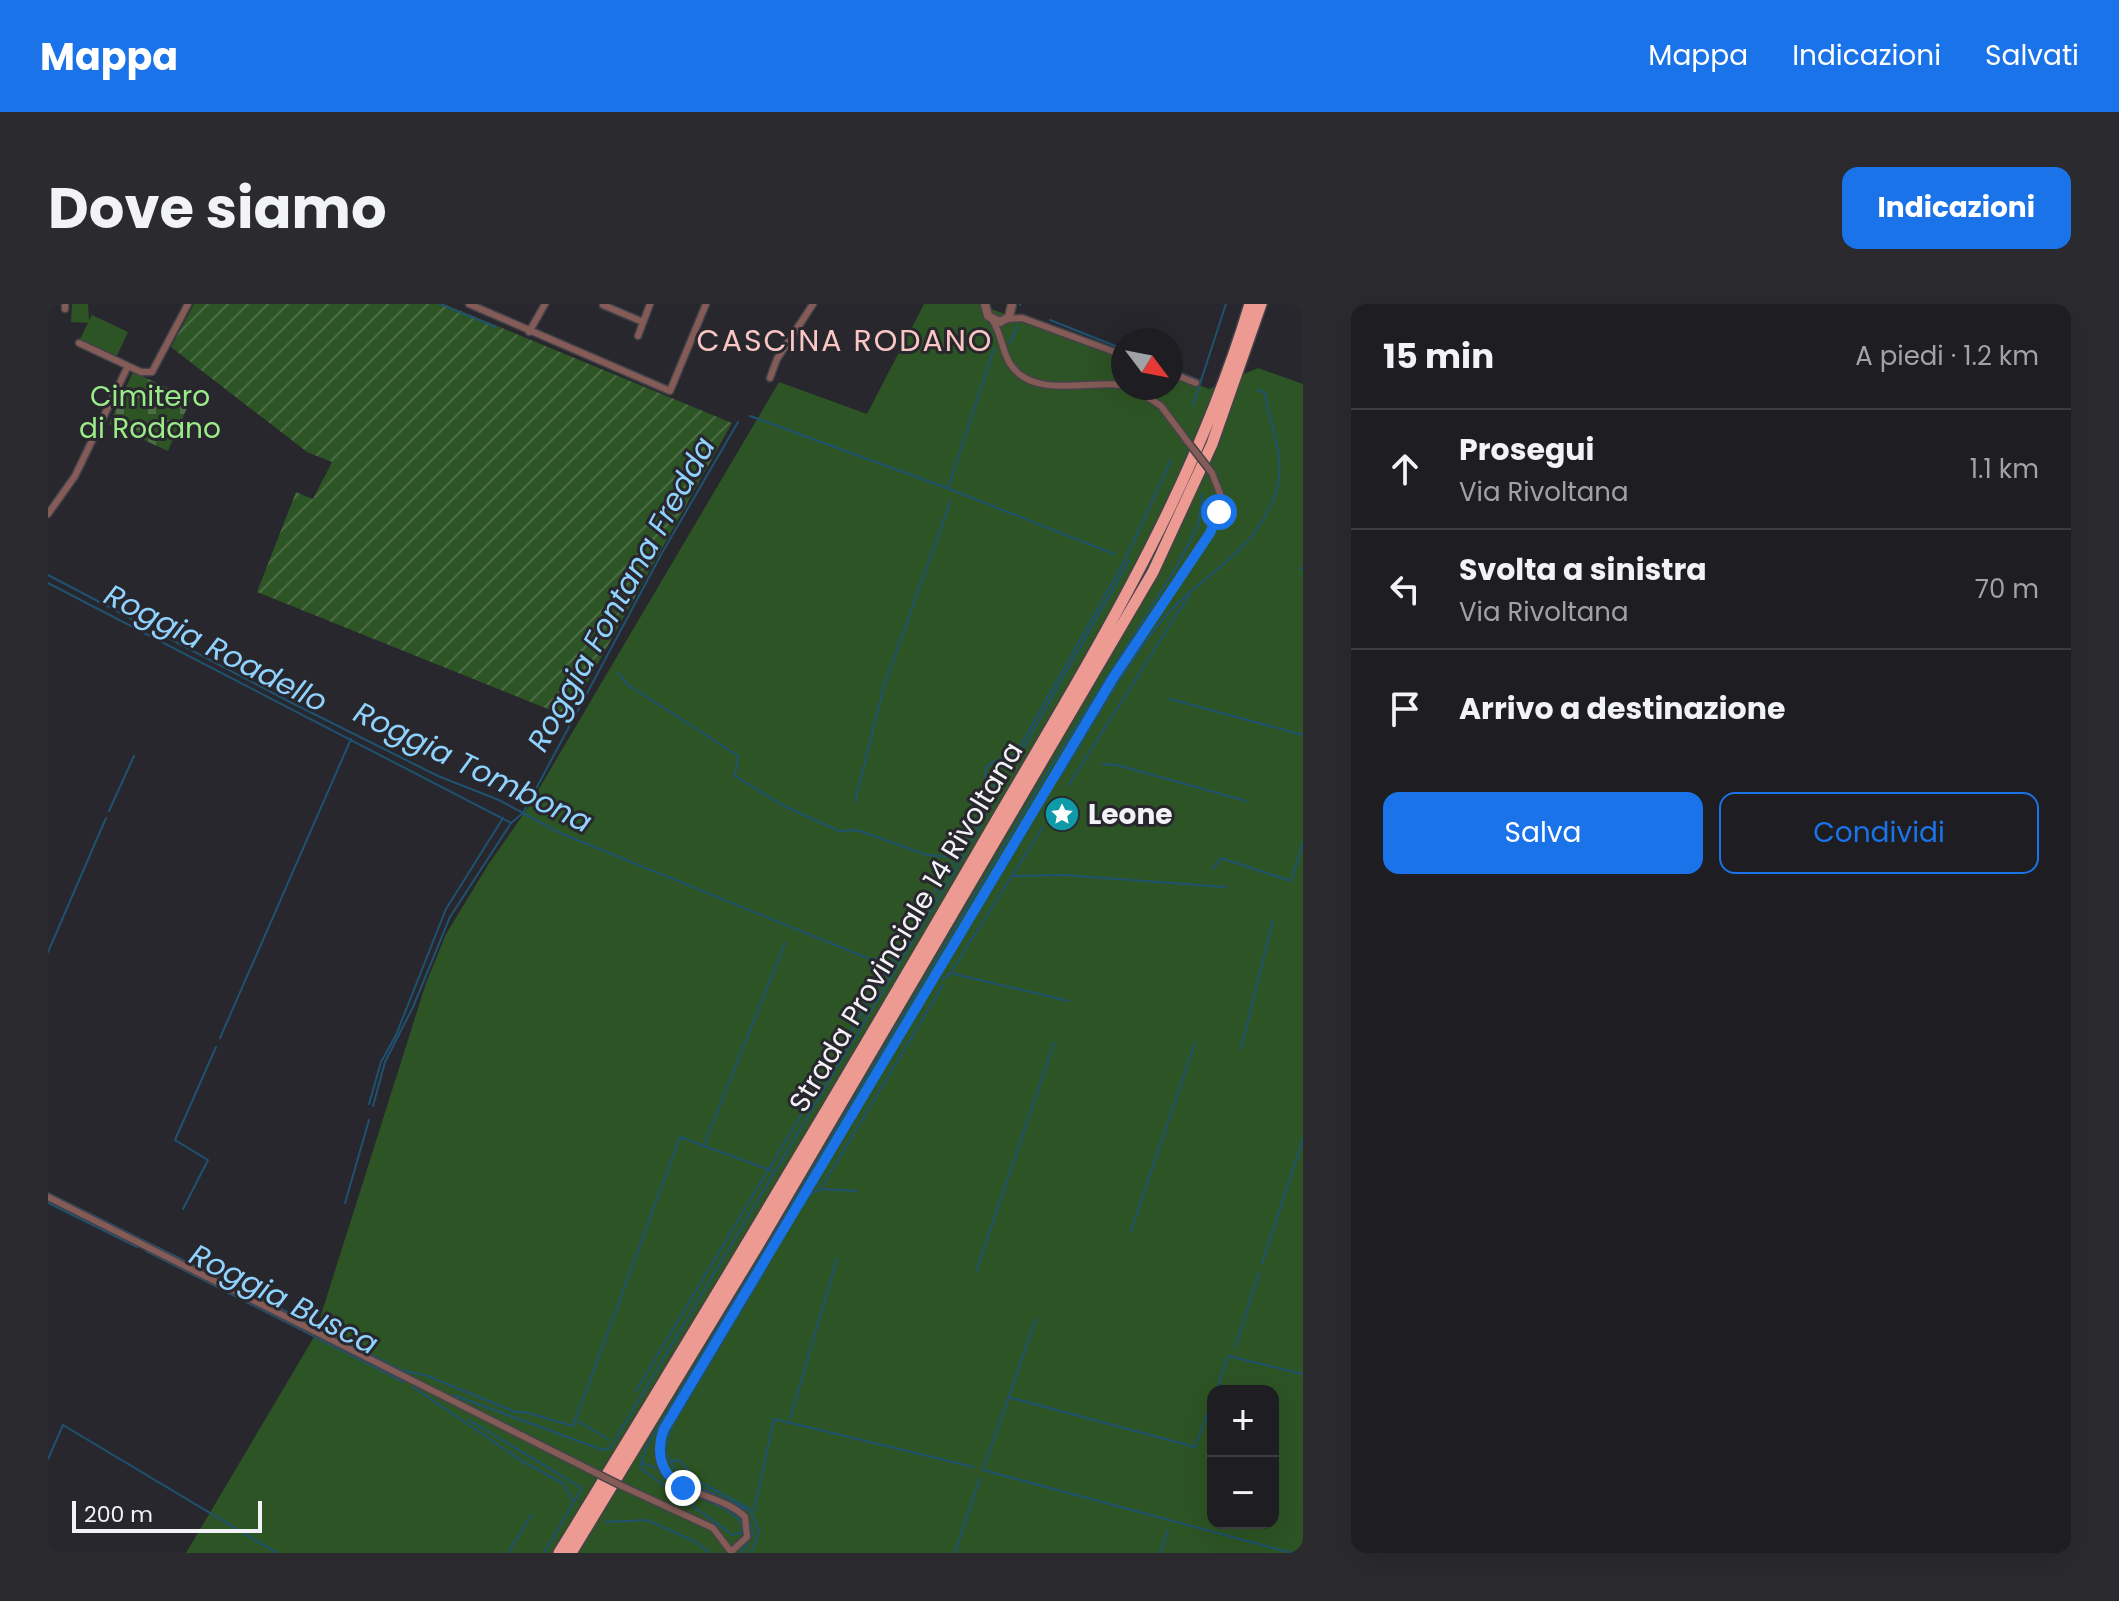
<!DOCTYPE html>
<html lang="it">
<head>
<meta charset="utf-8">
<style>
  :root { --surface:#1d1d22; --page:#2a2a2f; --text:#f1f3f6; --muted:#a0a2a5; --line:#3b3b40; --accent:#1a73e8 }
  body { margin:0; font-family:Poppins,sans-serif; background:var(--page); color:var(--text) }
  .controls { position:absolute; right:24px; bottom:24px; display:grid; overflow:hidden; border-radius:16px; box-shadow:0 8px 32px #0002 }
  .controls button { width:72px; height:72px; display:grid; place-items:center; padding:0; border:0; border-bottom:2px solid var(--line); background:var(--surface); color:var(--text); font:40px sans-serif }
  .compass { position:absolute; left:1063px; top:24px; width:72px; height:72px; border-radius:50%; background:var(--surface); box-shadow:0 8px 32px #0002; rotate:122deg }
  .scale { position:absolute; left:24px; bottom:20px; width:190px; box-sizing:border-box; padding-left:8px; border:4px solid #f2f2f7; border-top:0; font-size:22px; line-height:28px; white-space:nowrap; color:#f2f2f7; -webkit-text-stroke:6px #27272d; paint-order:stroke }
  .stop { position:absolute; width:24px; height:24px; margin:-18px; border:6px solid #1a73e8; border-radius:50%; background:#fff }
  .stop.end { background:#1a73e8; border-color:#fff; box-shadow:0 2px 8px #0008 }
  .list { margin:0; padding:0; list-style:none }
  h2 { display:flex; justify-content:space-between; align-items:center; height:104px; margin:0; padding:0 32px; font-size:34px }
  h2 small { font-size:26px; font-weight:400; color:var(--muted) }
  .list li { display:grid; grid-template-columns:52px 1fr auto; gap:24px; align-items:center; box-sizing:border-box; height:120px; padding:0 32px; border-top:2px solid var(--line) }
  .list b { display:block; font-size:30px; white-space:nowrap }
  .list p { margin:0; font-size:26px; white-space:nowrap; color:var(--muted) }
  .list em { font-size:26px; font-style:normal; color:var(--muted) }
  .actions { display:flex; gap:16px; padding:24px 32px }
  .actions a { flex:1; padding:18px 0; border:2px solid var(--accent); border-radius:16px; text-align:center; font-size:28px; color:var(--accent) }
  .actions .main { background:var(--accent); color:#fff }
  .icon { flex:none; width:44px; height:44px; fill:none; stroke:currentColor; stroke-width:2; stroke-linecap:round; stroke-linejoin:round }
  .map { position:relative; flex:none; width:1255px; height:1249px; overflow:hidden; border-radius:16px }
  header { display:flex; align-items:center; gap:48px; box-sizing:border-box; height:112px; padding:0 40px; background:var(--accent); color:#fff }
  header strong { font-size:38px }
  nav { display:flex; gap:44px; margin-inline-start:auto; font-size:28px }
  .intro { display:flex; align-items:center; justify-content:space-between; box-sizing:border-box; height:192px; padding:0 48px }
  h1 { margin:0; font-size:56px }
  .button { padding:20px 36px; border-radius:16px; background:var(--accent); color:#fff; font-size:28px; font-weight:700 }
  main { display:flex; gap:48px; padding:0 48px }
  aside { flex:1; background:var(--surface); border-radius:16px; box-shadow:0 8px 32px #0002 }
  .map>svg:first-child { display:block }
  .cemetery { fill:url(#cemetery-stones) }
  .park { fill:#2d5424; fill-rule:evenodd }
  .garden { fill:url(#garden-furrows) }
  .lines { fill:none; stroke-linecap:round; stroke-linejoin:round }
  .stream { stroke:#1f5270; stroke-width:2 }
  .minor-casing { stroke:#434349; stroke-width:9 }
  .tertiary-casing { stroke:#434349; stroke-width:11 }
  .trunk-casing { stroke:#434349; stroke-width:14 }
  .minor { stroke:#845b57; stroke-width:6 }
  .tertiary { stroke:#845b57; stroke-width:8 }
  .trunk { stroke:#ec9a92; stroke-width:11 }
  .minor-bridge-casing { stroke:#434349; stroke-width:9; stroke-linecap:butt }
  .minor-bridge { stroke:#845b57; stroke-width:6 }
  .route { stroke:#1a73e8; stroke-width:10 }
  .labels { text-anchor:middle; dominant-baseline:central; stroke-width:6; stroke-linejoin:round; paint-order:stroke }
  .park-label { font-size:28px; fill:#9beb89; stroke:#27272d }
  .poi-label { font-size:28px; font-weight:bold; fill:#f2f2f7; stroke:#27272d; text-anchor:start }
  .street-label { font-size:28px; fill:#f2f2f7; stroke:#27272d }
  .neighbourhood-label { font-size:30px; letter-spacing:2px; fill:#fac6c4; stroke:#27272d }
  .water-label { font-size:30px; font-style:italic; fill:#90d2fe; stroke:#27272d }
</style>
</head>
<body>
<header>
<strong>Mappa</strong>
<nav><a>Mappa</a><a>Indicazioni</a><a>Salvati</a></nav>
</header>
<div class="intro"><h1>Dove siamo</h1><a class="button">Indicazioni</a></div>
<main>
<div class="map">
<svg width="1255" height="1249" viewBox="0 0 1255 1249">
  <defs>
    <pattern id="cemetery-stones" width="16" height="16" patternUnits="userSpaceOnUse" patternTransform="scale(2)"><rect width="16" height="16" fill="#2d5424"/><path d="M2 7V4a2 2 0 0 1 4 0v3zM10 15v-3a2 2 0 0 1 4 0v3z" fill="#4c6d45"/></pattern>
    <pattern id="garden-furrows" width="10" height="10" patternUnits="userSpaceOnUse" patternTransform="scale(2)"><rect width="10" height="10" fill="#2d5424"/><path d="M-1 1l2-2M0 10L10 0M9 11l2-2" fill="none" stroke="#4c6d45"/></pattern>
  </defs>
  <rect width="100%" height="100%" fill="#27272d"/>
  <path class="cemetery" d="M85 68 143 95 120 147 61 120Z"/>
  <path class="park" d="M24 0H40L41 16 44 11 80 28 69 52 32 35 40 19 23 18Z
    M876 0H930L1075 54V84H1123V71L1161 85 1210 64 1255 80V1249H138L266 1033 378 679 398 630 440 561 479 505 731 78 819 110ZM1165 1087H1225V1219H1165Z"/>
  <path class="garden" d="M146 0H396L684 119 520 413 209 288 248 188 265 195 284 158 259 148 123 43Z"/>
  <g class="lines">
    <path class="stream" d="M392 0 448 23
      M972 1V0
      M1002 16 1075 45
      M962 39 970 22
      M1126 66 1153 77
      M1145 101 1178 0
      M702 112 899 184 1066 250
      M900 184 946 45
      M1252 264 1255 265
      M0 271 244 399 390 472 451 496 512 529 824 656 846 648
      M0 279 463 519 402 613 365 703 337 758 325 802
      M570 369 579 380 690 452 687 472 736 502 791 527 809 526 879 551 905 553
      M1122 395 1255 431
      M1054 460 1069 461 1198 497
      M1012 473C1044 422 1073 367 1111 320 1151 269 1209 252 1229 184 1238 153 1221 120 1217 89L1209 86
      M1020 482 1141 291
      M807 498 836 382 903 196
      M61 507 86 452
      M463 519 475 509 614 249 690 118
      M1165 565 1173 554 1243 577 1255 539
      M964 572 1015 571 1178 583
      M0 648 58 514
      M903 668 995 523
      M894 676 902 669 1021 697
      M172 734 303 435
      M1193 745 1225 616
      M321 800 333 758 348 731 398 605 455 514
      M656 841 737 639
      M775 881 895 681
      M774 885 809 887
      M0 889 218 997
      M0 899 89 943
      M297 899 321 816
      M755 902 763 889 772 886 769 877 983 520
      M135 905 160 856 127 836 168 743
      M1083 927 1147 739
      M98 947 356 1078
      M1214 960 1255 835
      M928 968 1006 739
      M227 1002 353 1066 380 1072 467 1108H477L525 1122 632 833 725 867
      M988 1015 935 1166 1244 1249
      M1187 1044 1211 969
      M365 1083 474 1157 516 1180 524 1196
      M588 1087 937 503 943 487C926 459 948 456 967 451L1077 256 1123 156
      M1168 1087 1180 1052 1255 1070
      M405 1091 555 1146 562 1144 914 554 949 491C943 472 942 458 967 459L1081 257
      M960 1093 1147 1143 1165 1094
      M742 1115 789 955
      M421 1116 534 1184 496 1249
      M530 1117 560 1135
      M0 1155 15 1121 229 1249
      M622 1158 631 1156 650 1177 702 1205 711 1227 703 1249
      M594 1159 608 1164
      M611 1167C631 1195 683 1197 694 1221L693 1229 685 1231 592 1164 598 1144 1004 461 1128 264 1151 219 1154 189
      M706 1207 726 1115 926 1163
      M557 1218 599 1216 646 1237 662 1249
      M460 1249 484 1210
      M694 1249 705 1229 697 1205 632 1174 617 1148 623 1124 720 961
      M907 1249 932 1174
      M1112 1249 1120 1226"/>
    <g class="minor-casing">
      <path id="minor" d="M421 0 622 87 658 0
        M555 1 595 18
        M17 5V0
        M959 15 974 14 1075 51
        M945 17C953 30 954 45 961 58 983 96 1040 76 1075 81
        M481 28 497 0
        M590 32 602 0
        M31 39 93 68H104L140 0
        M1123 69 1148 79
        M722 74 729 55 765 0
        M1086 84 1113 102 1140 138
        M0 210 27 172 80 62
        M0 893 550 1170
        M574 1182 665 1224 684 1249
        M684 1247 699 1233 697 1213C669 1184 592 1191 615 1127L1065 374 1165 223 1173 192 1164 169"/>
    </g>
    <g class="tertiary-casing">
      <path id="tertiary" d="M937 0 940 12 952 18 961 13 964 0"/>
    </g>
    <g class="trunk-casing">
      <path id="trunk" d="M511 1249C654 1016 794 782 931 546 1035 367 1142 200 1202 0
        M523 1249 712 938 1105 268 1164 140 1213 0"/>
    </g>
    <use href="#minor" class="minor"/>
    <use href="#tertiary" class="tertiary"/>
    <use href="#trunk" class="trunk"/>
    <g class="minor-bridge-casing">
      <path id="minor-bridge" d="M1140 138 1164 169
        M550 1170 574 1182"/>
    </g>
    <use href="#minor-bridge" class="minor-bridge"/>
  </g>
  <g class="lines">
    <path class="route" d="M635 1184C613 1170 607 1149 616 1125L1065 374 1162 229 1171 208"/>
  </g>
  <defs>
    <g id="sight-disc" transform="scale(1.8)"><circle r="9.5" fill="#0f9aa8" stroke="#27272d"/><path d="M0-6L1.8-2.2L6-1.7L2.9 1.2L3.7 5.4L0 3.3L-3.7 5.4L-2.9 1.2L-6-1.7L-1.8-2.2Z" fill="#fff"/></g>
  </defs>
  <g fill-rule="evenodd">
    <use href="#sight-disc" x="1014" y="510"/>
  </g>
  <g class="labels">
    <g class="park-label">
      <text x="102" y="92">Cimitero<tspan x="102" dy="32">di Rodano</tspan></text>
    </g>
    <g class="poi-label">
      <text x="1040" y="510">Leone</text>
    </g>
    <g class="street-label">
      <text transform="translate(858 623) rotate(-59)">Strada Provinciale 14 Rivoltana</text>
    </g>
    <g class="neighbourhood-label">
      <text x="797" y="36">CASCINA RODANO</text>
    </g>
    <g class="water-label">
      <text transform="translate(573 290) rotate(-61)">Roggia Fontana Fredda</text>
      <text transform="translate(168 344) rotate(27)">Roggia Roadello</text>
      <text transform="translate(425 463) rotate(26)">Roggia Tombona</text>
      <text transform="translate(236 995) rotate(27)">Roggia Busca</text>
    </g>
  </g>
</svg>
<div class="controls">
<button>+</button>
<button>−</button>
</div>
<svg class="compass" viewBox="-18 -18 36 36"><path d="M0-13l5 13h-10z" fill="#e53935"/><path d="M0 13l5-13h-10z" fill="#a0a2a5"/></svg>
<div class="scale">200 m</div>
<div class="stop" style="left:1171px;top:208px"></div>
<div class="stop end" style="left:635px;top:1184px"></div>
</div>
<aside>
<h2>15 min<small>A piedi · 1.2 km</small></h2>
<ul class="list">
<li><svg class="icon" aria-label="ahead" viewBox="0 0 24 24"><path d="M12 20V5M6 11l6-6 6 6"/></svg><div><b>Prosegui</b><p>Via Rivoltana</p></div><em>1.1 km</em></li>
<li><svg class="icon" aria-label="left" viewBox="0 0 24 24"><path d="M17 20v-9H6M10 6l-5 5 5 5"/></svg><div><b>Svolta a sinistra</b><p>Via Rivoltana</p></div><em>70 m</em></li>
<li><svg class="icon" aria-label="arrive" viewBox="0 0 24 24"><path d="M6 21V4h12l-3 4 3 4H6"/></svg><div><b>Arrivo a destinazione</b></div></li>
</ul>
<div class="actions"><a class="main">Salva</a><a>Condividi</a></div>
</aside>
</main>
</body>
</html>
